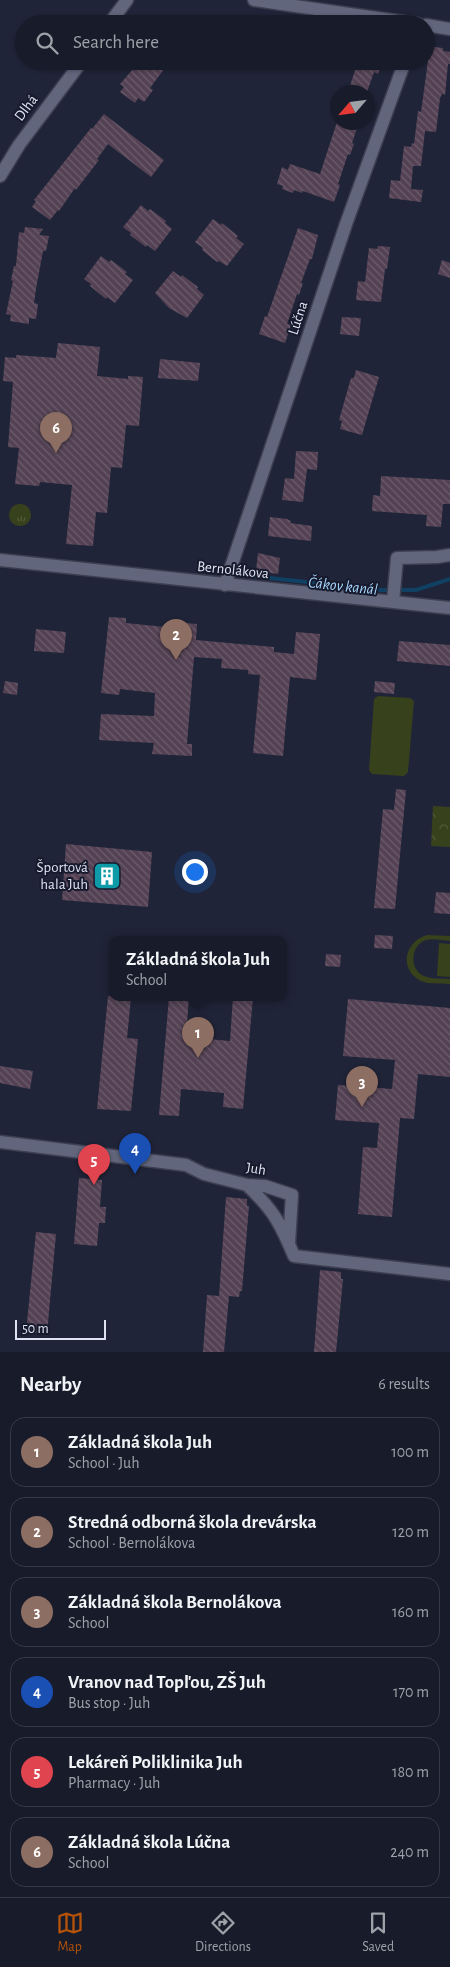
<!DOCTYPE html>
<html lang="en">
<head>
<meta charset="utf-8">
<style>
  :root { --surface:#181b2a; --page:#252836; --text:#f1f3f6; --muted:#9fa1a8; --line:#363947; --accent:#b45309 }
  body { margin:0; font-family:"Alegreya Sans",sans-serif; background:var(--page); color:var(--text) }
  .compass { position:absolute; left:330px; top:85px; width:45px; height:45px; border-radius:50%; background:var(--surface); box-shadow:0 1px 4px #0004; rotate:242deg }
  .scale { position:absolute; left:15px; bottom:12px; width:91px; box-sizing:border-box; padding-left:5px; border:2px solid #dfe2f0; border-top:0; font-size:14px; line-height:18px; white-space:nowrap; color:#dfe2f0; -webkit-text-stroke:4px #171a2d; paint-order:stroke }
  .you { position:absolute; left:194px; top:871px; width:18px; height:18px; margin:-12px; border:4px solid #fff; border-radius:50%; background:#1a73e8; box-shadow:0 0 0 8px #1a73e833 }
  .badge { display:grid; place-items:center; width:32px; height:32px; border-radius:50%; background:var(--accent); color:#fff; font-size:16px; font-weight:700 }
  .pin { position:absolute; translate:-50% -41px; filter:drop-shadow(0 1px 2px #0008) }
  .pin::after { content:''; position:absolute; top:26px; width:18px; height:15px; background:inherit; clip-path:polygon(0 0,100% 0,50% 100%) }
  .popup { position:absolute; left:109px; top:936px; width:178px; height:65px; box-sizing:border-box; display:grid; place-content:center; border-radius:10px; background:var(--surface); filter:drop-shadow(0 1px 4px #0005); font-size:16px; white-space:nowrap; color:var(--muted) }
  .popup b { font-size:19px; color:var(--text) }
  .popup::after { content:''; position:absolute; left:50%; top:100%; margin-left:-10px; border:10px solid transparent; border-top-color:var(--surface) }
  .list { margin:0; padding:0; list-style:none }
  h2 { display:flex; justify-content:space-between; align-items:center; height:65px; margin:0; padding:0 20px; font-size:21px }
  h2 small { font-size:16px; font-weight:400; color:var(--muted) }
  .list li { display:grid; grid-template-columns:32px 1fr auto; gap:15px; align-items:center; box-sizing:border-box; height:70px; margin:0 10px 10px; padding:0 10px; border:1px solid var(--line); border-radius:15px }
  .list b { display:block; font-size:19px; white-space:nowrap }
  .list p { margin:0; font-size:16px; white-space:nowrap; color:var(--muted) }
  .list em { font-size:16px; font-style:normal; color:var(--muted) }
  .icon { flex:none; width:28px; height:28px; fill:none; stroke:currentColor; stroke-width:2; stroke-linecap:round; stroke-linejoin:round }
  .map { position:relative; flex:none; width:450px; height:1352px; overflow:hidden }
  .search { position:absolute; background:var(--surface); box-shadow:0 1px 4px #0004; left:15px; right:15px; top:15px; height:55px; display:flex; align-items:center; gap:12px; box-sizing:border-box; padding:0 18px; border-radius:28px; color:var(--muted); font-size:19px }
  .sheet { height:545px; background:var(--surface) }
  nav { display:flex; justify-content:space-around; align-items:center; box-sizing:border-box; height:70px; border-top:1px solid var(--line); background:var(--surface); font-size:14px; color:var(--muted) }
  nav a { display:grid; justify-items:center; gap:2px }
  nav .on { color:var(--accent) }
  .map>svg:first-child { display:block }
  .grass { fill:url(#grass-tufts) }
  .park { fill:url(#park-crowns) }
  .pitch { fill:#37411b }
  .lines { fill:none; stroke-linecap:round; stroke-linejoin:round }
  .stream { stroke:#104062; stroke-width:4 }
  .building { fill:url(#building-back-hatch) }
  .minor-casing { stroke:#3d3f51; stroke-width:15 }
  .minor { stroke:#61667d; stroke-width:12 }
  .labels { text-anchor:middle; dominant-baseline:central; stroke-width:4; stroke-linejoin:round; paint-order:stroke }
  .street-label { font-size:15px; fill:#dfe2f0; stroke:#171a2d }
  .poi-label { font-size:15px; fill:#dfe2f0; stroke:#171a2d; text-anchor:end }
  .water-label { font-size:16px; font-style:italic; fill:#a5d5fd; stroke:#171a2d }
</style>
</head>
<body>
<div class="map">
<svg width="450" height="1352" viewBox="0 0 450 1352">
  <defs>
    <pattern id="grass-tufts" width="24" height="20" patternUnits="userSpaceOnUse" patternTransform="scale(1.25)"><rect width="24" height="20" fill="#37411b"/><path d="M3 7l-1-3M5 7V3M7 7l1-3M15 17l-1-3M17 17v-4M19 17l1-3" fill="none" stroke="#545c3c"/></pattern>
    <pattern id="park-crowns" width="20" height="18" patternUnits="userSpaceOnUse" patternTransform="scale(1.25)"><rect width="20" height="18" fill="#37411b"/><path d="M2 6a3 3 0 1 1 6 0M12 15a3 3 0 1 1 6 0" fill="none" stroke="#545c3c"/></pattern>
    <pattern id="building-back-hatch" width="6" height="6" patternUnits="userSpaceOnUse" patternTransform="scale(1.25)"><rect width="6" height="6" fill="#544254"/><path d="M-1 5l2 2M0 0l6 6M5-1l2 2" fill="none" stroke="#6c5d6d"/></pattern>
  </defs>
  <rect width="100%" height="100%" fill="#202438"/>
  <path class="grass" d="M9 515a11 11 0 1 1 22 0a11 11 0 1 1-22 0Z"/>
  <path class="park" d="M433 806 450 807V847L431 846Z"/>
  <path class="pitch" d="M378 696 410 698 414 701 408 772 404 776 372 774 369 770 374 699Z
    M427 935 450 936V941C442 940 433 938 426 940 411 945 409 967 422 975 430 980 442 978 450 979V984C441 983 427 985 419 980 398 967 406 941 427 935Z
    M439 943 450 944V977L437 976Z"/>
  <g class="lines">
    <path class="stream" d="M234 574 379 590H416L450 579"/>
  </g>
  <path class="building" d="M426 46 443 48V51L450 52V64H448L445 95 442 94 440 98 436 132 425 131 421 166H413L411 189 423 190 421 202 389 198 391 180 400 181 404 146 411 147 412 143 414 144 418 111 421 112 428 61H426Z
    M140 61H170L150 88 153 90 144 102 138 98 135 103 120 92 124 87 120 84Z
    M358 61H382L378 74 374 72 367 92H348Z
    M104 114 164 160 151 177 108 144 97 159 99 160 76 190 75 188 59 211 58 210 50 220 32 207 36 201 34 200 91 128 92 129Z
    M337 122H359L352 143 354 144 350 155 348 154 338 184 340 185 334 202 303 191 302 193 294 190 293 193 282 189 283 186 277 184 282 167 288 170 290 164 320 174Z
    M141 205 148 211 150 209 166 221 165 223 172 229 155 251 147 245 146 247 130 235 131 233 123 227Z
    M213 219 221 225 222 223 238 236 236 238 244 244 227 266 219 261 217 262 202 250 203 248 195 242Z
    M25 227 43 229 39 235 49 236 46 251H43L36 289 34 303 38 304 36 319 29 318V324L10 321 11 315 6 314 13 281 11 280 14 266H16L19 232 24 233Z
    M298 228 318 235 312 259H310L301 283H303L299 295 297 294 287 324 291 325 285 343 259 334 265 316 267 317Z
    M378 246 390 247 387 269H385L381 302 356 300 358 281 365 282 369 248 377 249Z
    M101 256 109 262 111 260 127 272 125 274 133 280 115 303 107 297 106 299 90 286 91 284 84 279Z
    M442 260 450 263V278L438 274Z
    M173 271 181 277 182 275 198 287 197 289 204 295 187 318 169 308 155 293Z
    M342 317 361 318 359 336 340 334Z
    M58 343 100 347 97 376 128 379V376L143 377 139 426 126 425 122 468 111 467 107 513 96 512 93 546 66 544 72 485 40 482 39 486 15 484 19 448 8 447 13 382 3 381 5 357 16 358V355L56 358Z
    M160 359 200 363 198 381 158 378Z
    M356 370 379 377 362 435 340 429 342 421 339 420 351 378H354Z
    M296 451 318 452 317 470 307 469 303 502 282 500 285 478 294 479Z
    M381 476 450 480V504H443L441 527 426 526 427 515 372 511 373 495 380 496Z
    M270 517 287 519 291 521 290 523 312 526 311 541 268 536Z
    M258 553 280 558 278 574 256 571Z
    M109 617 126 618V623L174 628V622L197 624 196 640 274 647V652L294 654 296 632 320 634 316 680 290 677 283 756 253 753 260 675 248 674V670L221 668 222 659 194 657 187 744H192V756L152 754 154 743 99 740 101 714 154 716 155 693 120 689 119 695 101 693Z
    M36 629 66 632 64 653 34 651Z
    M399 641 450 645V666L397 661Z
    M5 681 18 683 17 695 3 693Z
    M375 681 395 683 394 694 374 692Z
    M396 789 406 790 395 909 374 908 383 809 394 810Z
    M66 844 152 852 148 907 62 900Z
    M436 892 450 893V914L434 913Z
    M375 935 393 936 392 949 374 948Z
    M326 954 341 955 340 967 325 966Z
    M108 996 131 998 127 1038 138 1039 131 1111 97 1109Z
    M169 997H189L186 1037 230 1041 233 997H253L243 1109 223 1107 224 1093 181 1089 179 1116 159 1115Z
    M348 999 450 1008V1077L418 1074 414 1119 400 1118 392 1217 358 1214 363 1147 377 1148 379 1123 335 1120 338 1085 392 1089 395 1060 343 1056Z
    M0 1066 33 1071 30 1089 0 1083Z
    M79 1178 102 1180 100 1207H106L105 1223H99L97 1246 74 1244Z
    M226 1197 247 1199V1206H249L242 1291H240L239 1297 229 1296 224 1352H203L207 1295 219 1296Z
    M36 1232 56 1234 47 1334 26 1332Z
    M320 1270 341 1272V1279H343L336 1352H314Z"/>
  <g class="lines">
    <g class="minor-casing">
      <path id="minor" d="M254 0 418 24
        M109 24 127 0
        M426 25 450 29
        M0 176 19 145 82 61
        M0 560 450 608
        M225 585 346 224 405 61
        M393 602 397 558 437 557 450 555
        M0 1142 186 1165 204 1174 247 1185 265 1186 292 1195 289 1243
        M247 1185C273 1210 280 1222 294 1256L450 1274"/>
    </g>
    <use href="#minor" class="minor"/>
  </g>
  <defs>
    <g id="building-square" transform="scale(1.4375)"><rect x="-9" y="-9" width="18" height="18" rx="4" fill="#0f9aa8" stroke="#171a2d"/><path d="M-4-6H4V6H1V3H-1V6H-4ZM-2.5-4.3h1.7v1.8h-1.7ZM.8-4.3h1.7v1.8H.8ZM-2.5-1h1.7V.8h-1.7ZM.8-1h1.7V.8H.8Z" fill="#fff"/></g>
  </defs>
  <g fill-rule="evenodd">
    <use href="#building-square" x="107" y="876"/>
  </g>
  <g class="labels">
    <g class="street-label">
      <text transform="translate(26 108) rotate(-53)">Dlhá</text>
      <text transform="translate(298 318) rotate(-72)">Lúčna</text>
      <text transform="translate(233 570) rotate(6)">Bernolákova</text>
      <text transform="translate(256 1169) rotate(9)">Juh</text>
    </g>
    <g class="poi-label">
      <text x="88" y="867">Športová<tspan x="88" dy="17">hala Juh</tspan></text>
    </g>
    <g class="water-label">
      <text transform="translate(343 586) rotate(6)">Čákov kanál</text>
    </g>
  </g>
</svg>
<svg class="compass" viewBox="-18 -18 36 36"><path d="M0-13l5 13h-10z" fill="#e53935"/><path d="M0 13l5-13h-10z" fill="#9fa1a8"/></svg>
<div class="scale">50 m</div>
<div class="you"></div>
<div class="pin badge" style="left:198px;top:1058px;background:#8d6e63">1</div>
<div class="popup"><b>Základná škola Juh</b>School</div>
<div class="pin badge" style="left:176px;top:660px;background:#8d6e63">2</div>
<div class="pin badge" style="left:362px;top:1107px;background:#8d6e63">3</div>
<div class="pin badge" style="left:135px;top:1174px;background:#1a4fb4">4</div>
<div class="pin badge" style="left:94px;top:1185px;background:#e0444e">5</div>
<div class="pin badge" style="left:56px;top:453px;background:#8d6e63">6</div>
<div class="search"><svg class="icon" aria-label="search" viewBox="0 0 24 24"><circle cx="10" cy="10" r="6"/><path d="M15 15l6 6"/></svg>Search here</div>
</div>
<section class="sheet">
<h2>Nearby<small>6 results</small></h2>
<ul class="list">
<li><span class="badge" style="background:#8d6e63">1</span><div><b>Základná škola Juh</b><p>School · Juh</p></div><em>100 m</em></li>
<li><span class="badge" style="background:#8d6e63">2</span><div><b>Stredná odborná škola drevárska</b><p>School · Bernolákova</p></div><em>120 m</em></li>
<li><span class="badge" style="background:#8d6e63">3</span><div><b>Základná škola Bernolákova</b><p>School</p></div><em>160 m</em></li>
<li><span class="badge" style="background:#1a4fb4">4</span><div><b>Vranov nad Topľou, ZŠ Juh</b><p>Bus stop · Juh</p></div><em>170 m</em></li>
<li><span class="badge" style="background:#e0444e">5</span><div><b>Lekáreň Poliklinika Juh</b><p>Pharmacy · Juh</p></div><em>180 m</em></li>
<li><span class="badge" style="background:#8d6e63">6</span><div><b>Základná škola Lúčna</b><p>School</p></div><em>240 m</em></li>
</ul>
</section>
<nav>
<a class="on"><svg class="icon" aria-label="map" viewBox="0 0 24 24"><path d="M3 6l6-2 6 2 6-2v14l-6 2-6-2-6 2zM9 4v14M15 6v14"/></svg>Map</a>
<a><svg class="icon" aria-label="directions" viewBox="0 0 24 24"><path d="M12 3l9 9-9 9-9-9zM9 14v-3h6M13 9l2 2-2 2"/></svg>Directions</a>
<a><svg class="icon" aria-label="saved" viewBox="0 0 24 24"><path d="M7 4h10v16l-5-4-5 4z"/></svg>Saved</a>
</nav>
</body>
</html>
